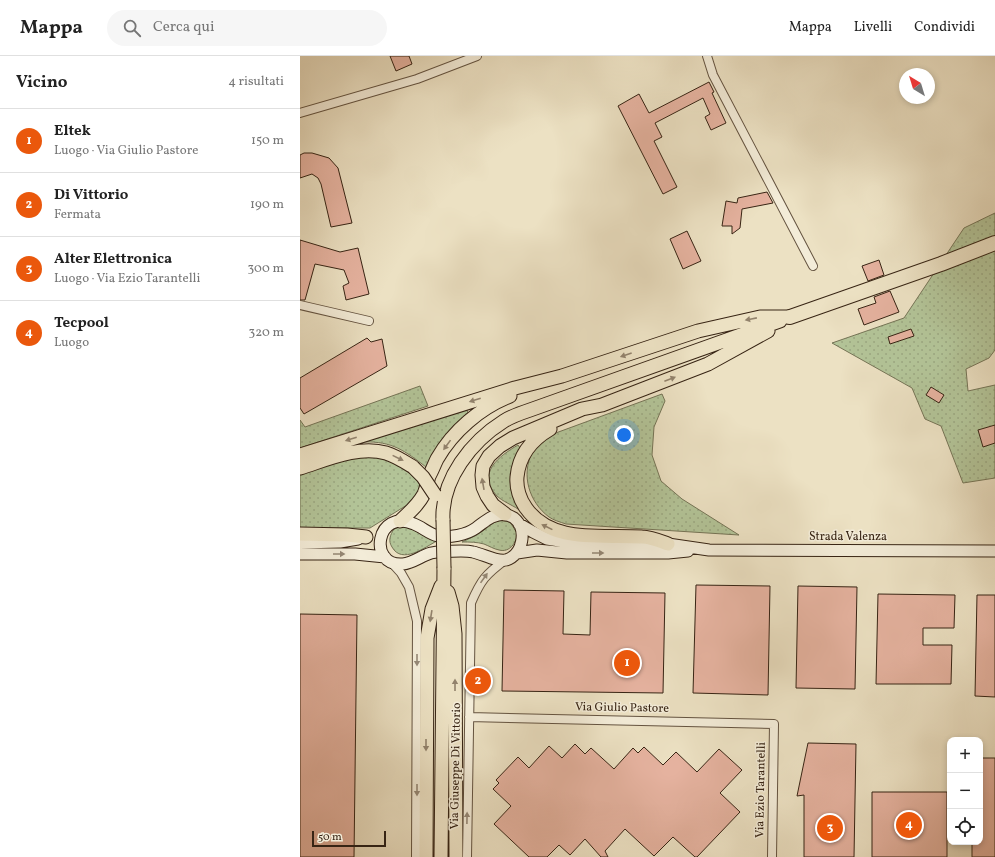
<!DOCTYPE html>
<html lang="it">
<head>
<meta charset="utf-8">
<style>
  :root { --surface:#fff; --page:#f6f6f6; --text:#222; --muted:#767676; --line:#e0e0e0; --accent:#ea580c }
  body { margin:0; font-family:Vollkorn,serif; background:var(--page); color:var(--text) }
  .controls { position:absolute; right:12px; bottom:12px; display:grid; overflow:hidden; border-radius:8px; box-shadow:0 2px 6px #0003 }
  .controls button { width:36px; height:36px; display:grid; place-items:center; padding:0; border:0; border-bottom:1px solid var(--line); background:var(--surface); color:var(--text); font:20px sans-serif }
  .compass { position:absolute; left:599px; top:12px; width:36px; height:36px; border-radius:50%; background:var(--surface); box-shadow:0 2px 6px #0003; rotate:322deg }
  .scale { position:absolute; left:12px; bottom:10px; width:74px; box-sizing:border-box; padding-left:4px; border:2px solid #372414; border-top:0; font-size:11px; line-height:14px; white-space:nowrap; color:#372414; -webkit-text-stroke:3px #f3ecd8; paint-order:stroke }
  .you { position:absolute; left:324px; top:379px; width:14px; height:14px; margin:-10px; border:3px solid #fff; border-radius:50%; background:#1a73e8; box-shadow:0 0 0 6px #1a73e833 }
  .badge { display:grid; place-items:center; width:26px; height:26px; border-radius:50%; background:var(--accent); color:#fff; font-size:13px; font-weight:700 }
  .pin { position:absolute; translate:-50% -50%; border:2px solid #fff; box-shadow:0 1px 4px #0006 }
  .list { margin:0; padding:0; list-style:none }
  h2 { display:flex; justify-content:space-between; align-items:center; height:52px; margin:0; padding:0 16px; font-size:17px }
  h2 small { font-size:13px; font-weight:400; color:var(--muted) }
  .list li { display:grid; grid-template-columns:26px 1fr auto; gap:12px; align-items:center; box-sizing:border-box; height:64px; padding:0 16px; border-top:1px solid var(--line) }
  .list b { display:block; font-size:15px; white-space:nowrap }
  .list p { margin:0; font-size:13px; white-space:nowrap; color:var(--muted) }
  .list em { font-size:13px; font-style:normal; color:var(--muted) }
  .icon { flex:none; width:22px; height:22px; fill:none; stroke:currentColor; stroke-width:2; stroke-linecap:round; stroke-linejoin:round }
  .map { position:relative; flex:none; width:695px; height:801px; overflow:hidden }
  header { display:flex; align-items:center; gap:24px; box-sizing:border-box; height:56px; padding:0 20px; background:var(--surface); border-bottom:1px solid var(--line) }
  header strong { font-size:19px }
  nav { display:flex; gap:22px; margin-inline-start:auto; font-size:14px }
  .search { width:280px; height:36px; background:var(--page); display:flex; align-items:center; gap:10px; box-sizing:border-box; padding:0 14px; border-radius:22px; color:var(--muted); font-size:15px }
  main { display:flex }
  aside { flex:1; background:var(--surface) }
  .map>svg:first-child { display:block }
  .grass { fill:url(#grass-dots); stroke:#757456 }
  .building { fill:#e5b29f; stroke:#372414 }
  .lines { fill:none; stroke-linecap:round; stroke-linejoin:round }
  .minor-casing { stroke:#645340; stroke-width:10 }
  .secondary-casing { stroke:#372414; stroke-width:13 }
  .trunk-casing { stroke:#372414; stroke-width:15 }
  .motorway-casing { stroke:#372414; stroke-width:16 }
  .minor { stroke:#f3ecd8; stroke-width:8 }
  .secondary { stroke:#f3ecd8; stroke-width:11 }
  .trunk { stroke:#ece1c3; stroke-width:13 }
  .motorway { stroke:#ece1c3; stroke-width:14 }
  .trunk-bridge-casing { stroke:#372414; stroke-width:15; stroke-linecap:butt }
  .trunk-bridge { stroke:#ece1c3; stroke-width:13 }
  .oneway { fill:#92826c }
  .oneway2 { fill:#958876 }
  .labels { text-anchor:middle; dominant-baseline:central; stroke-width:3; stroke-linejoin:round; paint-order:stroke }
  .street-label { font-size:12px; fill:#372414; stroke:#f3ecd8 }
</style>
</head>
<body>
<header>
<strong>Mappa</strong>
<div class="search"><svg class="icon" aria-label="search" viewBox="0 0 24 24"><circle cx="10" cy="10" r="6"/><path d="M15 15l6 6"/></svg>Cerca qui</div>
<nav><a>Mappa</a><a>Livelli</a><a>Condividi</a></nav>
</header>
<main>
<aside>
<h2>Vicino<small>4 risultati</small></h2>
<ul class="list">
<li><span class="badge">1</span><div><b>Eltek</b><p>Luogo · Via Giulio Pastore</p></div><em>150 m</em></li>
<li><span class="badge">2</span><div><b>Di Vittorio</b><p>Fermata</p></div><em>190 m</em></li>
<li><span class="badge">3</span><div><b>Alter Elettronica</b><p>Luogo · Via Ezio Tarantelli</p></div><em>300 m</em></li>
<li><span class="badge">4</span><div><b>Tecpool</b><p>Luogo</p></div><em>320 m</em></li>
</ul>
</aside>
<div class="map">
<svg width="695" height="801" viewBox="0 0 695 801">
  <defs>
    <pattern id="grass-dots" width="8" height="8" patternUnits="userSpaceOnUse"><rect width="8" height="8" fill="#b3c498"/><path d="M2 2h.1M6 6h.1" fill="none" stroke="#9ba882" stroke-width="1.8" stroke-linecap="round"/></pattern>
  </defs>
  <rect width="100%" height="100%" fill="#ece1c3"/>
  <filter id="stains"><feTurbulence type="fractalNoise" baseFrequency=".005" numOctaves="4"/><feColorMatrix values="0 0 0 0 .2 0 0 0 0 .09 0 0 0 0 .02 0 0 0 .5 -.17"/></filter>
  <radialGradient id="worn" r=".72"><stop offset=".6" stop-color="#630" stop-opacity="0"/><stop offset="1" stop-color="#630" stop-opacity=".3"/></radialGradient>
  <path class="grass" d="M695 157V294L689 302 666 313 668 335 695 329V422L663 427 641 370 625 363 612 332 532 287 604 262 664 172Z
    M120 330 128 350 0 392V364L5 371Z
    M362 338 365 345 354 371 352 399 361 425 382 443 439 479 266 468C260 466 253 464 249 461 229 446 221 419 232 397 236 388 245 383 253 378Z
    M166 352 168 357C148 374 139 388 126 411 105 395 92 385 64 386L63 384Z
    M218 389 220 392C206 418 210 425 222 451L218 453C212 449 202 445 197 440 176 417 199 400 218 389Z
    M69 399 103 408 121 426 115 444 70 472H0V416L54 400Z
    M201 464 210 466 217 477C217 486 210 497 199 494 194 493 189 490 184 488 177 486 170 486 162 486L177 479 195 466Z
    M103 470 109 471 128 482 137 485C125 491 102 509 92 491 88 485 90 479 94 473Z"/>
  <path class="building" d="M90 0H109L112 8 96 15Z
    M409 26 414 36 412 37 426 67 411 74 405 61 410 58 403 42 355 67 362 81 354 85 377 131 363 138 318 50 339 38 349 57Z
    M4 97H12L29 102 38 112 52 167 31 171 21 128 18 122 12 118 0 122V99Z
    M467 136 473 147 442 153 440 172 432 178V170H422L426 145 437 147 438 142Z
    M387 175 401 205 383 213 370 183Z
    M0 184 40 196 58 192 69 238 46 244 43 230 49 227 44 214 15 208 5 244H0Z
    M579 204 584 219 568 225 562 210Z
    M590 235 599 256 564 269 558 253 576 247 574 241Z
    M611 273 614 280 590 288 588 281Z
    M67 282 71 286 82 283 87 310 4 358 0 352V322Z
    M631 331 644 339 639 347 626 339Z
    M695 369V387L683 391 678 374Z
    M396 529 470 530 468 639 393 637Z
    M498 530 557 531 555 633 496 632Z
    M204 534 264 535 263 578 290 579 291 536 365 537 363 637 202 635Z
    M578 538 655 539 654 572H623V589H652L651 628H576Z
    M677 539H695V641L675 640Z
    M0 558 57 559 54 801H0Z
    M508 687 556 688 554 801H504V739L497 740Z
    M275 688 285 698 291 692 314 713 333 692 338 697 344 691 363 709 376 696 397 716 419 693 442 714 420 737 440 756 397 801H395L373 781 354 800 325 773 305 795 308 801H301L285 783 270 799 259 789 247 801H229L194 768 211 750 193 733 199 727 196 724 218 701 229 712 249 690 262 702Z
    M680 702H695V801H672V786H680Z
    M572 736H647V801H572Z"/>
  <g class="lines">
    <g class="minor-casing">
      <path id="minor" d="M407 0 413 19 513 210
        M0 57 117 23 177 0
        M0 249 69 265
        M91 506 101 517 109 531 117 565 116 801
        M169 661 474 668 472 801
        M167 801 171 547C181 524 185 519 205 504"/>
    </g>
    <g class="secondary-casing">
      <path id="secondary" d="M205 458C208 459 211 460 214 462 228 473 223 499 206 504 196 506 183 498 173 496 169 495 165 495 161 495 152 495 140 495 131 497 121 500 113 507 103 508 67 511 76 451 114 468 122 471 129 478 138 480 150 482 166 479 176 472 187 464 191 459 205 458Z
        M219 468 233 476 247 483 266 486 368 488 409 494 695 495
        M0 487 40 486 58 483
        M217 497 237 494 267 497H368L388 495
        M0 498H55L85 501"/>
    </g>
    <g class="trunk-casing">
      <path id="trunk" d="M250 373C231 384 219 399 217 421 216 432 220 444 226 452 252 489 303 478 342 481 350 481 360 485 368 488
        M0 399 215 332 262 320 398 275 460 261H490
        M0 412C26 404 58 389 86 397 96 400 105 406 113 411
        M205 458 193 449 187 440 183 431 182 419 183 410 189 400 200 390 213 382 282 353 302 349 408 308 468 275
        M143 464C141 423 172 385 204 365 212 360 221 357 230 354L480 265
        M100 465C109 457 118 449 124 438 127 432 127 426 129 420 132 415 134 409 137 403 153 375 180 352 210 340
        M0 478 47 479 66 481
        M148 536 152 550 155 578 156 801
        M126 801 127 582 132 553 141 530
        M141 801 144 512"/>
    </g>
    <g class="motorway-casing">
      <path id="motorway" d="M490 261 641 208 695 187"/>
    </g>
    <use href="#minor" class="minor"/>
    <use href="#secondary" class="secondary"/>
    <use href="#trunk" class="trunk"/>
    <use href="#motorway" class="motorway"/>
    <g class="trunk-bridge-casing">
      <path id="trunk-bridge" d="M113 411 123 421 135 439
        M143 464 144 512"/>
    </g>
    <use href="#trunk-bridge" class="trunk-bridge"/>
  </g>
  <defs><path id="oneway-solid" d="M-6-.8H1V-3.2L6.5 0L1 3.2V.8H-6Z"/></defs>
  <g class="oneway">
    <use href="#oneway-solid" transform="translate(451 263) rotate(169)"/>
    <use href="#oneway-solid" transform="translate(326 299) rotate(161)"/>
    <use href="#oneway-solid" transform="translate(370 323) rotate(-21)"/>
    <use href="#oneway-solid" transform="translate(175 344) rotate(163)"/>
    <use href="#oneway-solid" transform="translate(51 383) rotate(163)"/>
    <use href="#oneway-solid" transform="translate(147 389) rotate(126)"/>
    <use href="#oneway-solid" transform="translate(98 402) rotate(26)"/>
    <use href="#oneway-solid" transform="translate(183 428) rotate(-100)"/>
    <use href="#oneway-solid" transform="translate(247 471) rotate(-154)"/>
    <use href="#oneway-solid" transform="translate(131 560) rotate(99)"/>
    <use href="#oneway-solid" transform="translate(155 629) rotate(-90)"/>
    <use href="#oneway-solid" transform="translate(126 689) rotate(90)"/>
  </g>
  <g class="oneway2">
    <use href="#oneway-solid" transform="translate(298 497)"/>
    <use href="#oneway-solid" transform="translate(39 498)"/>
    <use href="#oneway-solid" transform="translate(184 522) rotate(-55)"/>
    <use href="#oneway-solid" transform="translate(117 604) rotate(90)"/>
    <use href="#oneway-solid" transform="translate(117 734) rotate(90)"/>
    <use href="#oneway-solid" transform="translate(167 762) rotate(-89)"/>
  </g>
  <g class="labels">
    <g class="street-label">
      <text x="548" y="481">Strada Valenza</text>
      <text transform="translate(322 652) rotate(1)">Via Giulio Pastore</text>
      <text transform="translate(156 710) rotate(-89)">Via Giuseppe Di Vittorio</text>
      <text transform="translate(461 734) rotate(-89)">Via Ezio Tarantelli</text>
    </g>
  </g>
  <rect width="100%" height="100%" filter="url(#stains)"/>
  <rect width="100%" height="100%" fill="url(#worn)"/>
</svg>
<div class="controls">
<button>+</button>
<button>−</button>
<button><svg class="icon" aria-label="locate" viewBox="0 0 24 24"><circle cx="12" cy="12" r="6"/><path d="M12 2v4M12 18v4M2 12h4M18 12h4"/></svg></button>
</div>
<svg class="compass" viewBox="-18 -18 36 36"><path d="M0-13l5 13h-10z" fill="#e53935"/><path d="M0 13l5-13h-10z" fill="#767676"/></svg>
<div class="scale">50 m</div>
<div class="you"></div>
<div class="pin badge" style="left:327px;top:607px">1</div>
<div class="pin badge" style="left:178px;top:625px">2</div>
<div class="pin badge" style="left:530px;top:772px">3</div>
<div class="pin badge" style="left:609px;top:769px">4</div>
</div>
</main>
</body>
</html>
